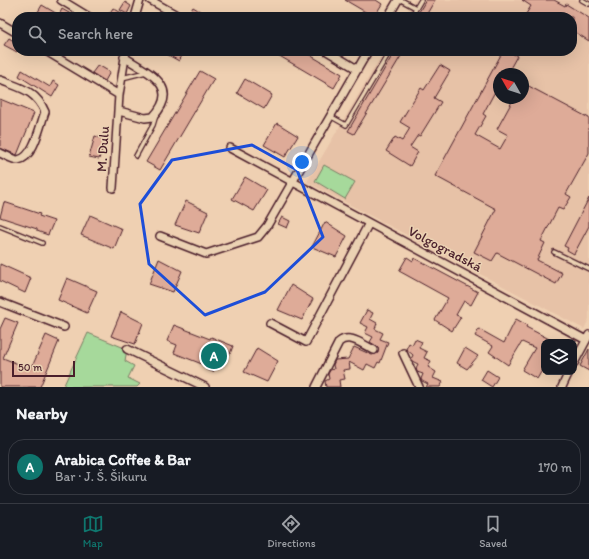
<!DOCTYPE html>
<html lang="en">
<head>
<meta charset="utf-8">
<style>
  :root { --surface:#171b24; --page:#20242c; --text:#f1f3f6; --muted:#9ea1a6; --line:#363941; --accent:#0f766e }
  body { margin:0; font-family:Itim,sans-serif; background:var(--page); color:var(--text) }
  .controls { position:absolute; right:12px; bottom:12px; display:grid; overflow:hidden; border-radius:8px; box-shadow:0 4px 16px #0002 }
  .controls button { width:36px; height:36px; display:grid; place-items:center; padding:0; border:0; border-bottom:1px solid var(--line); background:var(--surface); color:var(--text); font:20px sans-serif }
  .compass { position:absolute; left:493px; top:68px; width:36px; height:36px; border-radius:50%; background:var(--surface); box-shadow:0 4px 16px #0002; rotate:309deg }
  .scale { position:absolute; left:12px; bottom:10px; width:63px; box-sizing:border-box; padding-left:4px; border:2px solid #4a1f2b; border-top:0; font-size:11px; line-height:14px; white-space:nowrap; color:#4a1f2b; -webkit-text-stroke:3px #ebd2b3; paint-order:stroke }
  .you { position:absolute; left:302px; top:162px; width:14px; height:14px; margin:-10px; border:3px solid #fff; border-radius:50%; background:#1a73e8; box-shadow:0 0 0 6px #1a73e833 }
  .badge { display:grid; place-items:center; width:26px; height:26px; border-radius:50%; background:var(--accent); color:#fff; font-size:13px; font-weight:700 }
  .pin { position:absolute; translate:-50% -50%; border:2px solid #fff; box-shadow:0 1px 4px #0006 }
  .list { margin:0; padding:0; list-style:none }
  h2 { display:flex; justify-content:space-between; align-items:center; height:52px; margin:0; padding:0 16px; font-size:17px }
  h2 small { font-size:13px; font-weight:400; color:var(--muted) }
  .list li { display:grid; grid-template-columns:26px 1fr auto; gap:12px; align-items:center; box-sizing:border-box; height:56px; margin:0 8px 8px; padding:0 8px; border:1px solid var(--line); border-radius:16px }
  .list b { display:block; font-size:15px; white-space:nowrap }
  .list p { margin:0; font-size:13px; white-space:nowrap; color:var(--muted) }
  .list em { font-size:13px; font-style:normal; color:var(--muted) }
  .icon { flex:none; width:22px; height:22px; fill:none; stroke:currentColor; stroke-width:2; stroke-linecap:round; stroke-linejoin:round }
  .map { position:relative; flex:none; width:589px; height:387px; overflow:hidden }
  .search { position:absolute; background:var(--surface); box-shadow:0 4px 16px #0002; left:12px; right:12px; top:12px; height:44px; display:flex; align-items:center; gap:10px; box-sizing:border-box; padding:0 14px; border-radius:16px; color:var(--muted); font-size:15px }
  .sheet { height:116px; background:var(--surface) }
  nav { display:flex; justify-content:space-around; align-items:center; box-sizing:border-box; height:56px; border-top:1px solid var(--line); background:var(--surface); font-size:11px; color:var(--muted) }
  nav a { display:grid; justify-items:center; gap:2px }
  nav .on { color:var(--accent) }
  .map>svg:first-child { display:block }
  .built { fill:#e7c2a7; fill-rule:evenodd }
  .green { fill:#a6d99b; stroke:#787c63 }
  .building { fill:#deab98; stroke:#4a1f2b }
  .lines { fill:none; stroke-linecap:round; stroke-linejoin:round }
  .service-casing { stroke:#4a1f2b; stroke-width:6 }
  .minor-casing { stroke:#4a1f2b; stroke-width:10 }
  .service { stroke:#ebd2b3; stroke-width:3.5 }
  .minor { stroke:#ebd2b3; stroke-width:7 }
  .marked { fill:none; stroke:#1d4ed8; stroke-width:3; stroke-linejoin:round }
  .labels { text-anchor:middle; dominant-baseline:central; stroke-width:3; stroke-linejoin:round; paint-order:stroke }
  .street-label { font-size:14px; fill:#4a1f2b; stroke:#ebd2b3 }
</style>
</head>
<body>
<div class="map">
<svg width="589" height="387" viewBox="0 0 589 387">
  <rect width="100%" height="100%" fill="#efd0b2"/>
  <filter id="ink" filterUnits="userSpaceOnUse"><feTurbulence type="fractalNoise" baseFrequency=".025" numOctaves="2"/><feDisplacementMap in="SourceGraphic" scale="8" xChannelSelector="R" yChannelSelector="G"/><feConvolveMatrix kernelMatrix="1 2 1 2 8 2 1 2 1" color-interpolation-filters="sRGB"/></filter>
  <g filter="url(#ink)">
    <path class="built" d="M414 0H589V319L584 329 307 182 384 51H572V17H404ZM499 74H523V98H499Z"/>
    <path class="green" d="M324 165 355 182 345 199 315 181Z
      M88 333 127 349 125 361 134 366 128 378 140 384 137 387H63Z"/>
    <path class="building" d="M345 0H376L382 4 374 17Z
      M426 0H435L425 17H416Z
      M522 0H554L565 6 566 4 589 18V41L572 30V17H524L531 6Z
      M125 2 131 6 127 14 120 10Z
      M42 5 59 15 62 9 76 17H35Z
      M193 7 210 17H187Z
      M113 8 128 17H107Z
      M9 38 17 43V52L4 45Z
      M161 51H185L179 61Z
      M271 51H303L342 74 334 88Z
      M395 51H404L354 134 348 131Z
      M503 51H508L517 56 507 74H499V84L483 114 486 116 475 135 500 149 508 135 497 129 514 98H523V83L589 118V153L566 194 571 197 563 210 558 208 541 241 545 243 537 260 562 273 556 284 497 253 492 261 474 252 496 209 435 176Z
      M98 65 110 72 105 81 92 73Z
      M440 65 450 71 434 98 441 102 420 136 418 135 410 147 418 152 410 166 386 151 395 137 402 141 410 128 400 122 421 88 424 90Z
      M22 70 50 87 53 81 59 85 52 97 19 76Z
      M200 71 214 79 160 170 146 162Z
      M245 79 272 95 264 109 237 93Z
      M0 99 34 113 17 155 0 148Z
      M277 123 298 136 285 157 264 145Z
      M95 136 105 139 99 159 89 157Z
      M245 177 267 190 254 211 232 199Z
      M589 198V226L574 254 567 250 568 248 564 246Z
      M186 201 208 212 199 233 175 225Z
      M4 202 40 214 39 216 54 221 48 235 37 231V229L0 217Z
      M90 215 122 229 114 249 81 235Z
      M282 217 290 221 287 228 278 224Z
      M325 222 347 236 336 257 312 247Z
      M407 257 413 261 414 258 478 292 471 305 464 301 456 315 461 317 452 331 435 320 448 298 399 271Z
      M159 259 182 271 173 292 149 284Z
      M0 264 31 278 25 293 0 281Z
      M67 278 97 291 87 313 58 300Z
      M291 285 313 299 302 320 278 310Z
      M367 310 373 313 370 319 377 323 375 329 383 333 380 339 388 342 380 363 378 362 375 368 367 364 364 370 349 362 350 369 343 370 345 379 339 380 340 387H326L325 381 329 379 328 374 330 370 334 369 333 365 335 360 348 359 354 347 372 355 378 353V347L370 342 373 337 365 333 368 327 360 323Z
      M121 312 143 323 135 344 111 336Z
      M5 318 18 323 3 358 31 369 46 335 59 341 40 387H0V329Z
      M516 319 527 325 526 327 555 342H544V367L537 379 522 370 535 348 522 342 508 365 489 352 493 346 475 336 479 329 504 343Z
      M174 325 210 339 211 337 233 346 230 354 222 350 213 372 206 369 207 366 174 353 177 345 167 341Z
      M415 339 422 342 419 348 427 352 424 358 431 361 428 367 436 372 433 378 443 382 440 387H426L428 384 422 381 421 379 423 374 417 372 416 368 418 364 412 361 411 359 413 355 406 349 409 343 412 345Z
      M257 348 278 361 267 382 244 372Z
      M465 348 478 356 467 369 457 363Z
      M589 349V371L580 366Z
      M487 370 498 377 492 387 481 380Z"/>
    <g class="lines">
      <g class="service-casing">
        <path id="service" d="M401 0 416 8
          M582 0 589 4
          M411 17 421 0
          M122 78 146 72
          M330 116 346 125 390 51
          M136 156 153 125 156 115
          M0 226 42 243
          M554 252 589 269"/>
      </g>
      <g class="minor-casing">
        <path id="minor" d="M61 0 89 17
          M150 0 175 14 173 17
          M135 17 140 0
          M388 17 398 0
          M0 23 17 33
          M46 51 119 95
          M327 51 357 69
          M0 80C20 88 36 90 45 112 40 125 34 158 18 160 13 160 5 155 0 153
          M119 111 145 118 153 117C182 86 148 73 124 57
          M230 148 586 340
          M113 188 119 95 126 51
          M160 236 206 254 258 237 267 226 368 51
          M0 302 64 327
          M270 323 306 342 369 223
          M127 349 205 387
          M403 353 419 387
          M574 363 589 335
          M316 387 339 342C350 333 363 345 374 350
          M562 387 569 372"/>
      </g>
      <use href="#service" class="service"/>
      <use href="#minor" class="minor"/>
    </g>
  </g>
  <path class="marked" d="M252 145 297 170 323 237 265 292 205 315 149 264 140 204 172 160Z"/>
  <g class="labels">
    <g class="street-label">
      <text transform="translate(103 149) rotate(-86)">M. Dulu</text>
      <text transform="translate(445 249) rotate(28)">Volgogradská</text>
    </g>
  </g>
</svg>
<div class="controls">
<button><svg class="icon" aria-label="layers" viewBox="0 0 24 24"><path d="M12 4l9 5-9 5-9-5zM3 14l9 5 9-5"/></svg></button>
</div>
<svg class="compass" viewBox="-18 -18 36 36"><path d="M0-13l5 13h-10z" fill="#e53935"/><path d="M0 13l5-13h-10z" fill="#9ea1a6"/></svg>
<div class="scale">50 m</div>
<div class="you"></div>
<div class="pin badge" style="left:214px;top:356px">A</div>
<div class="search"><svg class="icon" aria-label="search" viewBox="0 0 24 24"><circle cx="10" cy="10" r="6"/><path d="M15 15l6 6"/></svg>Search here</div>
</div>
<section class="sheet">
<h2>Nearby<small></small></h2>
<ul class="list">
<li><span class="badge">A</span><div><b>Arabica Coffee &amp; Bar</b><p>Bar · J. Š. Šikuru</p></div><em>170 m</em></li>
</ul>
</section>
<nav>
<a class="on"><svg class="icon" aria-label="map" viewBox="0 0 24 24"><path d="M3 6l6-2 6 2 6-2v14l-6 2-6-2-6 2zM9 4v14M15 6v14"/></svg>Map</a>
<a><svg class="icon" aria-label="directions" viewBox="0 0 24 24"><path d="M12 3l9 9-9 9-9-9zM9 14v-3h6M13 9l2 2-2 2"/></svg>Directions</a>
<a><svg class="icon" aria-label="saved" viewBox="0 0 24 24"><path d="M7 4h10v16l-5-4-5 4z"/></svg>Saved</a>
</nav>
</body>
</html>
